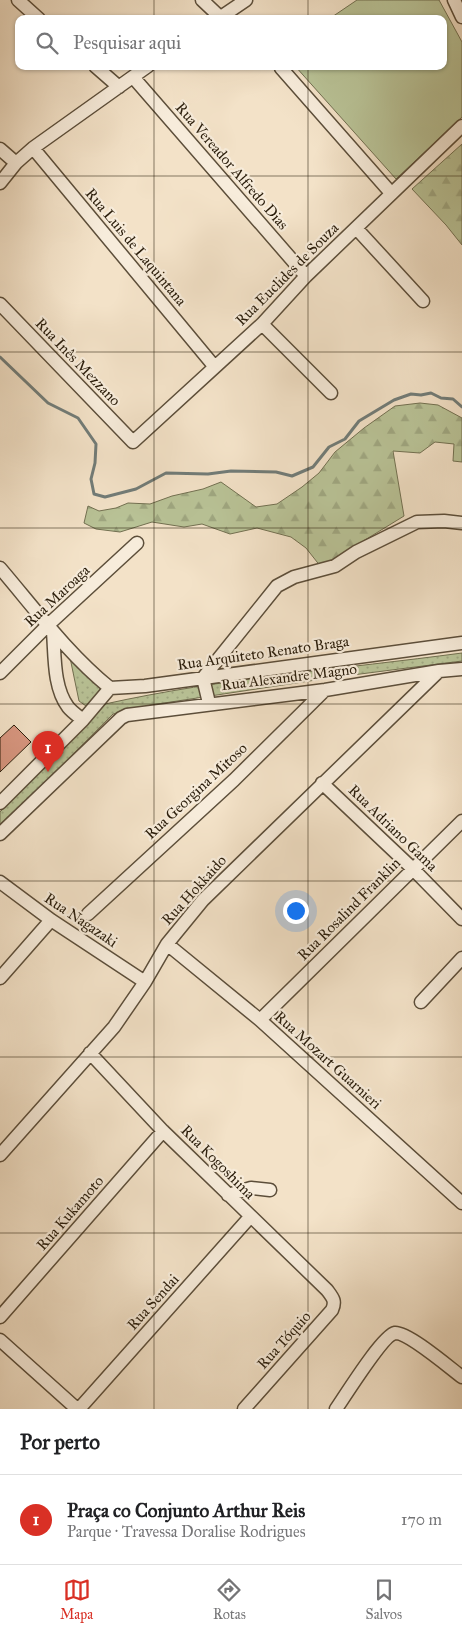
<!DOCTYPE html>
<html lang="pt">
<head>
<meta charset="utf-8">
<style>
  :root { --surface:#fff; --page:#f6f6f6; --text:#202124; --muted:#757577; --line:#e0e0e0; --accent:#d93025 }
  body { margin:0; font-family:"IM FELL Great Primer",serif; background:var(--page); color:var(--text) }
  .you { position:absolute; left:295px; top:910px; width:18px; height:18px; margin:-12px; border:4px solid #fff; border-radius:50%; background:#1a73e8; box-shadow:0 0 0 8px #1a73e833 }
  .badge { display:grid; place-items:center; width:32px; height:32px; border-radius:50%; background:var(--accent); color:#fff; font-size:16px; font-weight:700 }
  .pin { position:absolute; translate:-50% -41px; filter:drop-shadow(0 1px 2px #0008) }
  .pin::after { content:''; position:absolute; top:26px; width:18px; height:15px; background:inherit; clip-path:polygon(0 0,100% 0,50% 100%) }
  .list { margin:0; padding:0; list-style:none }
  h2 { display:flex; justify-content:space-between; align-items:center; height:65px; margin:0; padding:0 20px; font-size:21px }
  h2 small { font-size:16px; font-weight:400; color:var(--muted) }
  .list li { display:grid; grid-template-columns:32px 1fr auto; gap:15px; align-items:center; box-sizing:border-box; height:90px; padding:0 20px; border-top:1px solid var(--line) }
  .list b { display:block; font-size:19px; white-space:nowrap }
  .list p { margin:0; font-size:16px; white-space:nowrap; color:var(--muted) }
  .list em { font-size:16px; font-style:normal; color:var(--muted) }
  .icon { flex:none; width:28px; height:28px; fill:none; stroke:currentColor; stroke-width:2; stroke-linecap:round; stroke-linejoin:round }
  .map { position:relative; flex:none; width:462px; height:1409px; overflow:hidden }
  .search { position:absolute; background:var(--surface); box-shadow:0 1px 4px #0004; left:15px; right:15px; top:15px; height:55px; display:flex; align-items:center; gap:12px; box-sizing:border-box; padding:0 18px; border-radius:10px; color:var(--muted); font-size:19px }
  .sheet { height:155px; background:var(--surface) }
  nav { display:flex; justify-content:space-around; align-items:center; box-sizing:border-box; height:70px; border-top:1px solid var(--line); background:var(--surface); font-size:14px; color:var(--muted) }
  nav a { display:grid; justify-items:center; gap:2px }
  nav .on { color:var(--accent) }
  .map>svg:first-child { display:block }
  .grass { fill:#b9c397; stroke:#727051 }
  .forest { fill:url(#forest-firs); stroke:#727051 }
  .park { fill:url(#park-dots); stroke:#727051 }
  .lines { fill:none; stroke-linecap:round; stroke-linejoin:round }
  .stream { stroke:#717c78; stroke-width:3 }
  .building { fill:#d99781; stroke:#2a1d0b }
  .minor-casing { stroke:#5c4e3a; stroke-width:15 }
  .minor { stroke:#f7ecdb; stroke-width:12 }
  .grid { fill:none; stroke:#2a1d0b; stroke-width:1; stroke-opacity:0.55 }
  .labels { text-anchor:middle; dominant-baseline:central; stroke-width:4.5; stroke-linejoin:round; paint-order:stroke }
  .street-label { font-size:15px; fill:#2a1d0b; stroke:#f7ecdb }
</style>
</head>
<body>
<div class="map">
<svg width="462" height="1409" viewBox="0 0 462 1409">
  <defs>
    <pattern id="forest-firs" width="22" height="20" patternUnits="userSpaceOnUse" patternTransform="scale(1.25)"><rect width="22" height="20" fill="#b9c397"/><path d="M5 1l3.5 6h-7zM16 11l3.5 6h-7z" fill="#9fa781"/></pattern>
    <pattern id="park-dots" width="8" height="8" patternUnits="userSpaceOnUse" patternTransform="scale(1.25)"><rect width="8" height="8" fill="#b9c397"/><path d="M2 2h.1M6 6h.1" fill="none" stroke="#9fa781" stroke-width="1.8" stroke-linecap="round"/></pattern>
  </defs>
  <rect width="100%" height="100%" fill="#f3e2c8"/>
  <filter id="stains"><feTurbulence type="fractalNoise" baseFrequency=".004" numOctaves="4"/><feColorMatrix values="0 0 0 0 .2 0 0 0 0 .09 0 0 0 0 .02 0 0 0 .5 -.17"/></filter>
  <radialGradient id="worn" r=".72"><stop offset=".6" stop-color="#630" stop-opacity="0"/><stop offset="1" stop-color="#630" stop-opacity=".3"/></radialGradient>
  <path class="grass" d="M357 0H439L462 42V117L396 179 295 66H443V19H329Z"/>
  <path class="forest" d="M462 144V245L446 225 412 189Z
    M420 403 438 405 462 418V462L453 461 454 444 435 442 420 453 393 451 404 516 321 567 306 548 291 537 257 528 230 534 202 524 184 527 152 522 120 532 96 529 84 523 88 506 99 511 116 508 128 503 150 504 172 496 203 489 221 482 256 507 277 504 302 487 319 473 335 452 364 428 395 406Z"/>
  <path class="park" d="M68 648 100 686 98 704H105C222 678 343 669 462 653V661L329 678 151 705 113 714 0 828V812L81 731 93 707 86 706 79 701Z"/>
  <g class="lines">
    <path class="stream" d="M0 357 48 403 78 418 96 444 95 463 91 479 94 494 105 497 136 489 166 473 208 474 231 471 276 472 292 476 313 467 329 447 345 439 359 421 394 400 411 394 421 395 431 393 441 398 453 399 462 407"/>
  </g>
  <path class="building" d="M14 725 31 742 0 772V738Z"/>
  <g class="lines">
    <g class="minor-casing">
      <path id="minor" d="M18 0 39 19
        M202 0 220 17
        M454 0 462 17
        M218 19 246 0
        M95 66 119 87
        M281 68 391 193
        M133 77 306 276
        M33 148 214 366
        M0 149 16 163
        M0 183 16 163 33 148 148 66
        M356 228 423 301
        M0 304 133 442 262 324 306 276 462 126
        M262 324 331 393
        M0 568C35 609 68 654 110 688
        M53 632C55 655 53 687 68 707 72 712 78 716 83 720
        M0 673 48 625 137 543
        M209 703 203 678 277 586 294 577 335 566 356 552 417 522 444 521 462 523
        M322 783 413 869 462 919
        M0 803 83 720 110 688 145 686 462 643
        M0 834 121 718 127 715 325 690 439 671 462 669
        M0 882 51 920 145 982
        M88 914 234 780 325 690
        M167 944 260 1020 462 1203
        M0 978 51 920
        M421 1002 462 958
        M260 1020 462 821
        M90 1053 163 1131 327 1290C333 1298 336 1301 332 1310L244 1409
        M0 1155 114 1027 145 982 167 944 203 900 439 671
        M228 1195 251 1188 270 1190
        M0 1317 163 1131
        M0 1340 77 1409
        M79 1409 250 1217
        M336 1409C345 1396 383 1335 395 1333 408 1332 450 1368 462 1377"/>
    </g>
    <use href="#minor" class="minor"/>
  </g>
  <path class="grid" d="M154 0V19M308 0V19M154 66V1409M308 66V1409M0 176H462M0 352H462M0 528H462M0 704H462M0 881H462M0 1057H462M0 1233H462"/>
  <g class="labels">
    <g class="street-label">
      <text transform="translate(232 166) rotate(49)">Rua Vereador Alfredo Dias</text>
      <text transform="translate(136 247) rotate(50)">Rua Luis de Laquintana</text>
      <text transform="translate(287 274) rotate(-45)">Rua Euclides de Souza</text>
      <text transform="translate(78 362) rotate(46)">Rua Inês Mezzano</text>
      <text transform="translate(57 596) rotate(-43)">Rua Maroaga</text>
      <text transform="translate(263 653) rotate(-8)">Rua Arquiteto Renato Braga</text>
      <text transform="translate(289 677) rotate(-7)">Rua Alexandre Magno</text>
      <text transform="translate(196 791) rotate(-43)">Rua Georgina Mitoso</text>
      <text transform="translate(393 828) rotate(44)">Rua Adriano Gama</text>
      <text transform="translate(194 890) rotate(-48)">Rua Hokkaido</text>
      <text transform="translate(349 909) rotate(-45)">Rua Rosalind Franklin</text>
      <text transform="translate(81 920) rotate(34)">Rua Nagazaki</text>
      <text transform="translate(328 1060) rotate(42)">Rua Mozart Guarnieri</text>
      <text transform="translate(218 1162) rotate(45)">Rua Kogoshima</text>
      <text transform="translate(70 1213) rotate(-49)">Rua Kukamoto</text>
      <text transform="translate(153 1302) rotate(-48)">Rua Sendai</text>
      <text transform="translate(284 1340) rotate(-48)">Rua Tóquio</text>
    </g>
  </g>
  <rect width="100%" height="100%" filter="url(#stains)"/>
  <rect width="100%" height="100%" fill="url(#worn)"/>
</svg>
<div class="you"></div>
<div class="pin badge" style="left:48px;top:772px">1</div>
<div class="search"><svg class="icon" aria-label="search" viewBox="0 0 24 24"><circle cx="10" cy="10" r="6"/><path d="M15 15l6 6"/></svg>Pesquisar aqui</div>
</div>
<section class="sheet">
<h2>Por perto<small></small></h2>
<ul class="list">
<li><span class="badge">1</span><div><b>Praça co Conjunto Arthur Reis</b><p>Parque · Travessa Doralise Rodrigues</p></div><em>170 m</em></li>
</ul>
</section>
<nav>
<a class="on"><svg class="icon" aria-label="map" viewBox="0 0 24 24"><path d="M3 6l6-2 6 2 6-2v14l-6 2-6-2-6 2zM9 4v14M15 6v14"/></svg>Mapa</a>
<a><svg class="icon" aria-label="directions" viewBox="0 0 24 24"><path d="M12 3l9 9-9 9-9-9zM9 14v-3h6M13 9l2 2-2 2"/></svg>Rotas</a>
<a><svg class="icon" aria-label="saved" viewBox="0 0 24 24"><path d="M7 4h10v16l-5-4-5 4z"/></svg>Salvos</a>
</nav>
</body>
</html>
